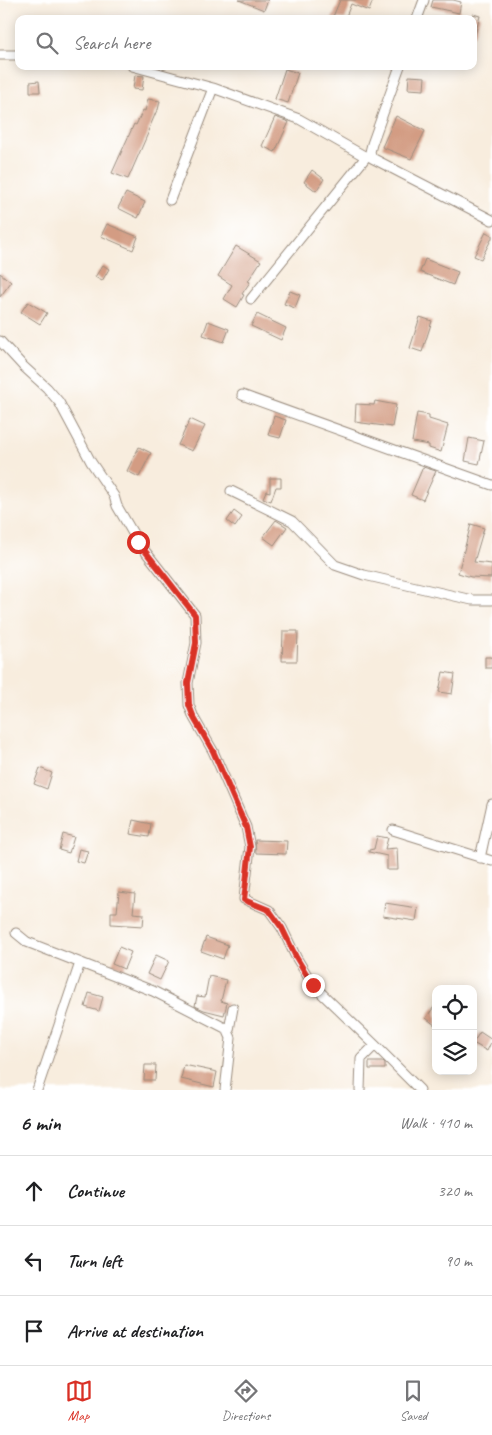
<!DOCTYPE html>
<html lang="en">
<head>
<meta charset="utf-8">
<style>
  :root { --surface:#fff; --page:#f6f6f6; --text:#202124; --muted:#757577; --line:#e0e0e0; --accent:#d93025 }
  body { margin:0; font-family:Caveat,sans-serif; background:var(--page); color:var(--text) }
  .controls { position:absolute; right:15px; bottom:15px; display:grid; overflow:hidden; border-radius:10px; box-shadow:0 2px 12px #0003 }
  .controls button { width:45px; height:45px; display:grid; place-items:center; padding:0; border:0; border-bottom:1px solid var(--line); background:var(--surface); color:var(--text); font:25px sans-serif }
  .stop { position:absolute; width:15px; height:15px; margin:-11px; border:4px solid #d93025; border-radius:50%; background:#fff }
  .stop.end { background:#d93025; border-color:#fff; box-shadow:0 1px 5px #0008 }
  .list { margin:0; padding:0; list-style:none }
  h2 { display:flex; justify-content:space-between; align-items:center; height:65px; margin:0; padding:0 20px; font-size:21px }
  h2 small { font-size:16px; font-weight:400; color:var(--muted) }
  .list li { display:grid; grid-template-columns:32px 1fr auto; gap:15px; align-items:center; box-sizing:border-box; height:70px; padding:0 20px; border-top:1px solid var(--line) }
  .list b { display:block; font-size:19px; white-space:nowrap }
  .list em { font-size:16px; font-style:normal; color:var(--muted) }
  .icon { flex:none; width:28px; height:28px; fill:none; stroke:currentColor; stroke-width:2; stroke-linecap:round; stroke-linejoin:round }
  .map { position:relative; flex:none; width:492px; height:1090px; overflow:hidden }
  .search { position:absolute; background:var(--surface); box-shadow:0 2px 12px #0003; left:15px; right:15px; top:15px; height:55px; display:flex; align-items:center; gap:12px; box-sizing:border-box; padding:0 18px; border-radius:10px; color:var(--muted); font-size:19px }
  .sheet { height:275px; background:var(--surface) }
  nav { display:flex; justify-content:space-around; align-items:center; box-sizing:border-box; height:70px; border-top:1px solid var(--line); background:var(--surface); font-size:14px; color:var(--muted) }
  nav a { display:grid; justify-items:center; gap:2px }
  nav .on { color:var(--accent) }
  .map>svg:first-child { display:block }
  .building { fill:#d39c83 }
  .lines { fill:none; stroke-linecap:round; stroke-linejoin:round }
  .minor-casing { stroke:#9a8c7e; stroke-width:11 }
  .minor { stroke:#fff; stroke-width:9 }
  .route { stroke:#d93025; stroke-width:6 }
</style>
</head>
<body>
<div class="map">
<svg width="492" height="1090" viewBox="0 0 492 1090">
  <rect width="100%" height="100%" fill="#fff"/>
  <filter id="ink" filterUnits="userSpaceOnUse"><feTurbulence type="fractalNoise" baseFrequency=".02" numOctaves="2"/><feDisplacementMap in="SourceGraphic" scale="10" xChannelSelector="R" yChannelSelector="G"/><feConvolveMatrix kernelMatrix="1 2 1 2 8 2 1 2 1" color-interpolation-filters="sRGB"/></filter>
  <filter id="wash" filterUnits="userSpaceOnUse"><feTurbulence type="fractalNoise" baseFrequency=".0096" numOctaves="4" result="noise"/><feDisplacementMap in="SourceGraphic" scale="20" xChannelSelector="R" yChannelSelector="G"/><feGaussianBlur stdDeviation="1.12" result="paint"/><feColorMatrix in="noise" values="0 0 0 0 0 0 0 0 0 0 0 0 0 0 0 0 0 1.4 0 .05"/><feComposite in="paint" operator="in"/></filter>
  <g filter="url(#wash)">
    <rect width="100%" height="100%" fill="#f8edde"/>
    <g id="blocks">
      <path class="building" d="M239 0H268L264 10Z
        M340 0H373L369 11 351 4 345 19H332Z
        M433 0H453L461 2 459 13 431 7Z
        M473 14 480 16 475 35H473Z
        M285 69 298 73 288 103 275 99Z
        M135 75 144 76 142 90 133 89Z
        M409 76 425 77 424 90 408 89Z
        M39 81 40 92H30V82Z
        M148 99 160 101 158 110H157L148 131H149L128 179 112 173 134 124 136 125 143 110 145 111Z
        M396 116 425 131 411 159 382 147Z
        M275 117 289 122 275 152 262 146Z
        M312 170 324 179 316 191 304 182Z
        M126 193 145 202 138 218 118 208Z
        M107 224 138 237 133 250 101 236Z
        M486 232 492 235V238L481 259 474 256Z
        M236 246 261 261 248 281 250 282 242 294 244 295 237 307 224 299 232 285 218 276Z
        M425 259 458 272 453 285 420 272Z
        M103 265 109 269 102 281 95 277Z
        M0 273 11 282 0 297Z
        M290 291 300 295 295 308 284 304Z
        M28 302 47 313 40 324 21 312Z
        M257 314 286 328 281 340 251 326Z
        M420 317 432 321 422 352 410 348Z
        M208 321 229 329 224 342 203 335Z
        M375 401 396 405 392 427 355 422 356 404 374 405Z
        M417 413 429 415V419L448 425 441 452 429 448V445L412 442Z
        M274 416 286 420 280 438 268 435Z
        M190 419 205 426 192 451 178 445Z
        M469 438 484 441 479 464 465 461Z
        M139 447 151 453 139 477 127 471Z
        M423 467 436 471 423 500 411 495Z
        M270 478H281V487H276L271 501 263 498 266 491 270 492Z
        M234 511 242 517 235 527 227 521Z
        M276 520 287 527 274 545 263 537Z
        M471 524 484 528 474 562 492 564 491 578 471 577 458 573Z
        M283 631H298L297 661H282Z
        M485 657H492V668H485Z
        M443 672 455 674 452 694 439 692Z
        M40 768 52 773 47 789 34 784Z
        M133 820 151 824 149 837 130 834Z
        M63 834 74 837 69 853 59 850Z
        M377 836 388 838 385 849 397 848 398 870H387V856L369 852V850L374 849Z
        M255 840 287 841 286 854 256 853Z
        M79 849 88 851 84 863 76 861Z
        M119 892 135 894 133 913 144 914 143 926 111 924V912H117Z
        M385 903 418 908 416 921 383 916Z
        M206 937 228 945 223 959 201 951Z
        M119 947 131 952 124 969 112 964Z
        M156 955 169 961 160 980 147 974Z
        M209 976 226 980 221 1001 227 1003 224 1015 204 1010 195 1006 197 996 205 997Z
        M89 993 103 997 99 1011 85 1007Z
        M436 1004V1026L426 1018Z
        M480 1032 492 1040 487 1051 473 1043Z
        M369 1062H383L385 1064V1069H369Z
        M145 1065H156L155 1080H144Z
        M184 1065 217 1072 214 1087 181 1079Z"/>
    </g>
  </g>
  <g filter="url(#ink)">
    <use href="#blocks" fill-opacity="0" stroke="#9a8c7e" stroke-width="1"/>
    <g class="lines">
      <g class="minor-casing">
        <path id="minor" d="M417 19 424 0
          M0 55H19
          M132 66 213 88 299 119 366 157 251 299
          M400 66 372 144 370 152 372 158 492 220
          M170 200 213 88
          M0 341 23 366 47 388 59 402 91 462 114 496 117 506 138 542 195 615 196 643 188 683 189 705 194 718 213 751 246 827 250 847 244 899 269 910 282 928 296 957 313 985 375 1045 420 1090
          M242 395 492 485
          M231 491 292 521 335 565 364 575 472 600H492
          M393 830 492 861
          M480 858 492 804
          M16 933 27 942 153 991 227 1029 231 1038 225 1090
          M227 1029 229 1030 233 1008
          M37 1090 80 963
          M360 1090 361 1059 375 1045"/>
      </g>
      <use href="#minor" class="minor"/>
    </g>
  </g>
  <g class="lines" filter="url(#ink)">
    <path class="route" d="M138 542 195 615 196 643 188 683 189 705 194 718 213 751 246 827 250 847 244 900 269 910 282 928 296 957 313 985"/>
  </g>
</svg>
<div class="controls">
<button><svg class="icon" aria-label="locate" viewBox="0 0 24 24"><circle cx="12" cy="12" r="6"/><path d="M12 2v4M12 18v4M2 12h4M18 12h4"/></svg></button>
<button><svg class="icon" aria-label="layers" viewBox="0 0 24 24"><path d="M12 4l9 5-9 5-9-5zM3 14l9 5 9-5"/></svg></button>
</div>
<div class="stop" style="left:138px;top:542px"></div>
<div class="stop end" style="left:313px;top:985px"></div>
<div class="search"><svg class="icon" aria-label="search" viewBox="0 0 24 24"><circle cx="10" cy="10" r="6"/><path d="M15 15l6 6"/></svg>Search here</div>
</div>
<section class="sheet">
<h2>6 min<small>Walk · 410 m</small></h2>
<ul class="list">
<li><svg class="icon" aria-label="ahead" viewBox="0 0 24 24"><path d="M12 20V5M6 11l6-6 6 6"/></svg><div><b>Continue</b></div><em>320 m</em></li>
<li><svg class="icon" aria-label="left" viewBox="0 0 24 24"><path d="M17 20v-9H6M10 6l-5 5 5 5"/></svg><div><b>Turn left</b></div><em>90 m</em></li>
<li><svg class="icon" aria-label="arrive" viewBox="0 0 24 24"><path d="M6 21V4h12l-3 4 3 4H6"/></svg><div><b>Arrive at destination</b></div></li>
</ul>
</section>
<nav>
<a class="on"><svg class="icon" aria-label="map" viewBox="0 0 24 24"><path d="M3 6l6-2 6 2 6-2v14l-6 2-6-2-6 2zM9 4v14M15 6v14"/></svg>Map</a>
<a><svg class="icon" aria-label="directions" viewBox="0 0 24 24"><path d="M12 3l9 9-9 9-9-9zM9 14v-3h6M13 9l2 2-2 2"/></svg>Directions</a>
<a><svg class="icon" aria-label="saved" viewBox="0 0 24 24"><path d="M7 4h10v16l-5-4-5 4z"/></svg>Saved</a>
</nav>
</body>
</html>
